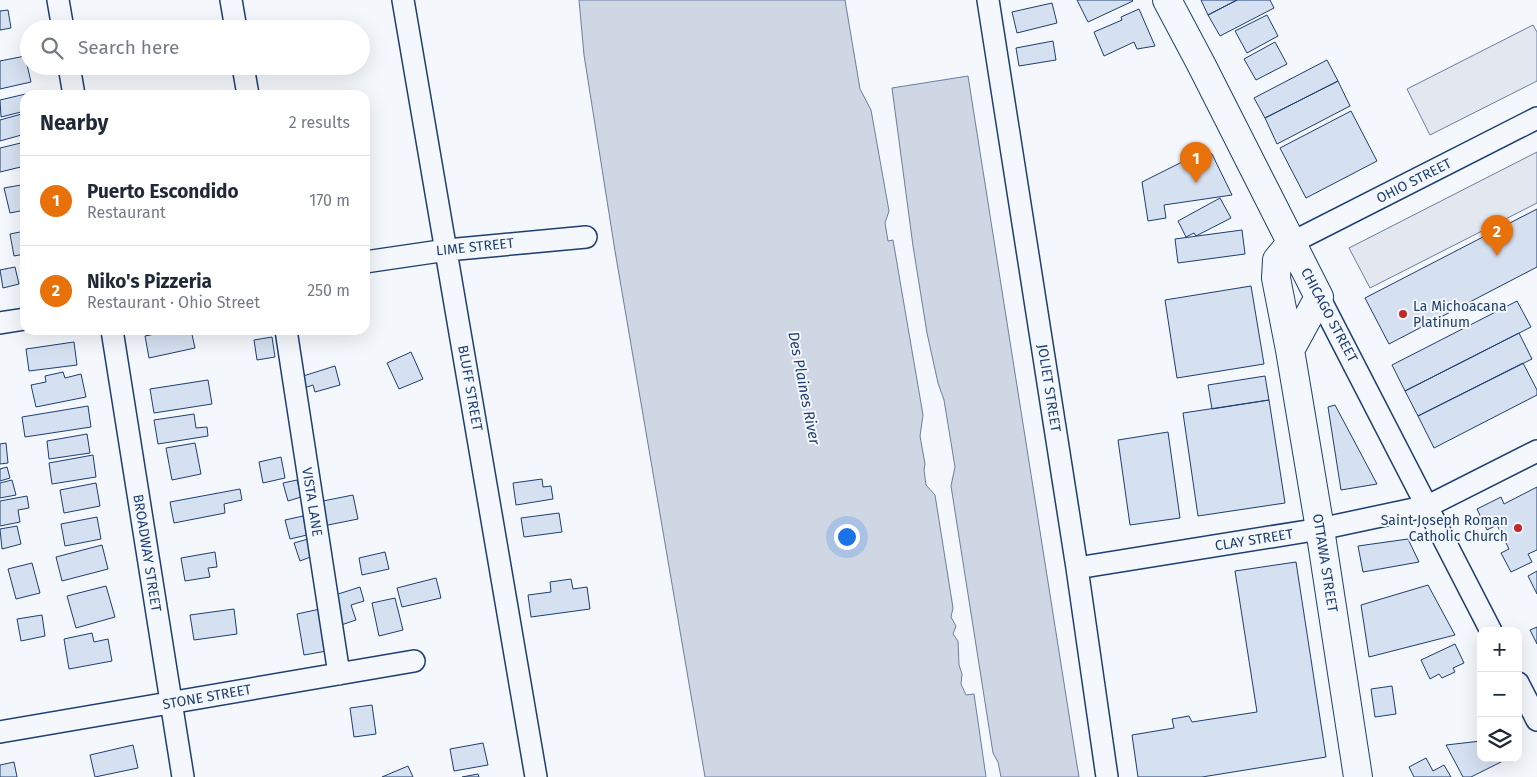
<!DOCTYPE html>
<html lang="en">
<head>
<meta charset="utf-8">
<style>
  :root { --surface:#fff; --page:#f6f6f7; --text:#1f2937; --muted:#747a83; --line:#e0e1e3; --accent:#111827 }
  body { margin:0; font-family:"Fira Sans",sans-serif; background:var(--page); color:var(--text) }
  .controls { position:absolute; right:15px; bottom:15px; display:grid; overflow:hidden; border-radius:10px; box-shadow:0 5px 20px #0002 }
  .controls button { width:45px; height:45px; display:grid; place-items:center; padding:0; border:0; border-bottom:1px solid var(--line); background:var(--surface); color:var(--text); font:25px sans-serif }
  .you { position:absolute; left:846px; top:536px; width:18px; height:18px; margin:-12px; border:4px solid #fff; border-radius:50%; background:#1a73e8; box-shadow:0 0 0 8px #1a73e833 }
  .badge { display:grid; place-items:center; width:32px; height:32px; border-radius:50%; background:var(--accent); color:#fff; font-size:16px; font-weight:700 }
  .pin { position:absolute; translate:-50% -41px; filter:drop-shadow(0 1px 2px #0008) }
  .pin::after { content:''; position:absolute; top:26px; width:18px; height:15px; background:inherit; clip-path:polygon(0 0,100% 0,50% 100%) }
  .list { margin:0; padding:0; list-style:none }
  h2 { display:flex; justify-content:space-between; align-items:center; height:65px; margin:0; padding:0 20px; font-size:21px }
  h2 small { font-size:16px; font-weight:400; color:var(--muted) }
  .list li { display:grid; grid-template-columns:32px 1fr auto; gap:15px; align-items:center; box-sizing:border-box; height:90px; padding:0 20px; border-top:1px solid var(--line) }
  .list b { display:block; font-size:19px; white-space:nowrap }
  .list p { margin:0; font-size:16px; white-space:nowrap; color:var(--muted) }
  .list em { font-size:16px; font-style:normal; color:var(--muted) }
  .icon { flex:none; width:28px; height:28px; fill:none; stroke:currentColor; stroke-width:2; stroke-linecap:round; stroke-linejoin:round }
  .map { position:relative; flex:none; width:1537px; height:777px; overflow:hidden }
  .search { position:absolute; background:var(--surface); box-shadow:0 5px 20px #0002; left:20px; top:20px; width:350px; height:55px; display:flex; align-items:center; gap:12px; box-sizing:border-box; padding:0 18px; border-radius:28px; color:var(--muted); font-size:19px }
  .panel { position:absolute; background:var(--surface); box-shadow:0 5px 20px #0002; left:20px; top:90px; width:350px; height:245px; border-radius:15px }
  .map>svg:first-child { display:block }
  .parking { fill:#e3e8f0; stroke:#687fa3 }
  .water { fill:#cfd7e4; stroke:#687fa3 }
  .building { fill:#d5e0f0; stroke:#1d3f73 }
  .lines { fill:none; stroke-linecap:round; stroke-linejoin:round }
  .minor-casing { stroke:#1d3f73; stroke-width:24 }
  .major-casing { stroke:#1d3f73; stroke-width:30 }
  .minor { stroke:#f4f7fb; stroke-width:21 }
  .major { stroke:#f4f7fb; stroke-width:28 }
  .poi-dot { fill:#c62828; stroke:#f4f7fb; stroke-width:2 }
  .labels { text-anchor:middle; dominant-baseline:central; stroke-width:4; stroke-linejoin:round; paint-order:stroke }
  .street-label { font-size:14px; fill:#1d3f73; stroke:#f4f7fb }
  .poi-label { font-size:14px; fill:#1d3f73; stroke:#f4f7fb; text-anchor:start }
  .water-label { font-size:15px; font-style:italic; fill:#1d3f73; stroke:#f4f7fb }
</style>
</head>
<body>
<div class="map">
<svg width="1537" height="777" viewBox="0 0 1537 777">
  <rect width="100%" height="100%" fill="#f4f7fb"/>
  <path class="parking" d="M1533 25 1537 32V81L1430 135 1407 89Z
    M1537 152V203L1370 288 1349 248Z"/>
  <path class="water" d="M579 0H845L860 89 871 110 889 211 885 223 888 241 893 240 923 415 920 436 925 464 924 470 926 485 935 495 953 608 951 617 956 626 953 634 958 641 959 665 962 674 961 684 966 695 974 694 986 777H705L615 251 584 55Z
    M968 76 1076 759 1079 777H1001L998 762 993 753 951 486 955 467 944 400 938 383 927 333 913 246 892 88Z"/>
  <path class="building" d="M1077 0H1132L1133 1 1088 22Z
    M1201 0H1237L1208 15Z
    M1237 0H1270L1274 8 1220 36 1208 15Z
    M1052 3 1057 23 1017 33 1012 12Z
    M1139 9 1155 46 1137 49 1134 42 1104 56 1094 32 1122 20 1121 17Z
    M8 10 11 28 0 30V11Z
    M1267 15 1278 36 1247 53 1235 31Z
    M1053 41 1056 60 1019 66 1016 48Z
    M1275 42 1287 64 1256 80 1244 59Z
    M25 56 31 82 0 89V61Z
    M1327 60 1338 81 1265 118 1254 98Z
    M1338 81 1350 106 1277 144 1265 118Z
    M30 93 31 95H25V111L1 117 0 100Z
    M1351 111 1377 161 1306 198 1280 148Z
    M25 113V134L0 141V120Z
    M25 142V166L0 172V148Z
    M1204 151 1212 154 1232 195 1164 205 1166 218 1148 221 1142 182Z
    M21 185 22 191H25V210L10 213 4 188Z
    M1220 198 1231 218 1196 236 1194 233 1186 237 1178 221Z
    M1537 209V267L1389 344 1365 298Z
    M1242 230 1245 254 1178 263 1175 239Z
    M25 231V254L14 256 10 234Z
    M15 267 19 284 3 288 0 270Z
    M1251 286 1264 364 1177 378 1165 300Z
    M1517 301 1531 327 1405 391 1392 365Z
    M175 330H191L195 348 149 358 145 336Z
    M1519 333 1532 359 1418 416 1405 391Z
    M272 337 275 357 257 360 254 340Z
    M74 342 77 365 29 371 26 349Z
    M411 352 423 379 399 389 387 363Z
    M1523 363 1537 390V395L1434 448 1418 416Z
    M335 366 340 385 315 392 313 385 304 388 300 377Z
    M63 372 65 378 81 374 86 397 36 407 31 385 46 382 45 376Z
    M1265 376 1269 400 1212 409 1208 385Z
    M208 380 212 404 154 413 150 389Z
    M1269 400 1285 503 1198 516 1183 413Z
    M1335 405 1377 484 1341 490 1328 407Z
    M88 406 91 427 25 437 22 417Z
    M194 414 196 428 207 427 208 436 158 444 154 420Z
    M1168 432 1180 518 1130 525 1118 440Z
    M87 434 90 453 49 459 47 441Z
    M6 443 8 463 0 464V444Z
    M195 443 201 474 172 480 166 448Z
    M93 455 96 477 52 484 49 463Z
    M281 457 285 478 263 483 259 462Z
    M7 467 10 478 0 481V469Z
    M542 479 543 487 551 486 553 499 516 505 513 483Z
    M12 480 16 495 0 498V483Z
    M297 480 301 497 288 501 283 483Z
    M96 483 100 506 64 513 60 490Z
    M1537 487V550L1528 554 1532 562 1511 572 1501 553 1509 549 1497 525 1487 530 1477 509 1501 497 1504 504Z
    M240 489 242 500 224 504 225 513 174 523 170 502Z
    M353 495 358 519 323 526 318 502Z
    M27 496 29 508 18 510 20 522 0 526V501Z
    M559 513 562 532 524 537 521 518Z
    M303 516 307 535 290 539 285 520Z
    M97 517 101 539 65 546 61 524Z
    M17 526 21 544 2 549 0 529Z
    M308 539 313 556 300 561 294 543Z
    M1408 539 1419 562 1363 572 1358 546Z
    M102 545 108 569 62 581 56 557Z
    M215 552 217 567 208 568 210 577 185 581 181 558Z
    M385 552 389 569 362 575 359 558Z
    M1296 562 1326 757 1202 777H1138L1132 735 1174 728 1172 719 1189 716 1192 722 1257 712 1235 571Z
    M32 563 40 593 16 599 8 569Z
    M1537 571V594L1528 576Z
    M436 578 441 598 402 607 397 588Z
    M571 579 573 589 587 587 590 609 531 617 528 595 551 592 550 582Z
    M1428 585 1455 635 1369 657 1361 605Z
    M106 586 115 617 76 628 67 596Z
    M360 587 364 601 351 605 356 620 341 625 332 596Z
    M395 598 403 630 379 636 372 603Z
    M234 609 237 634 194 640 190 615Z
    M320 609 327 651 304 655 297 614Z
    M42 615 45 636 21 641 17 619Z
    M1537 627V644L1530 630Z
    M92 633 94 642 108 639 112 661 69 669 64 639Z
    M1455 644 1464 663 1453 668 1455 672 1442 678 1439 674 1430 679 1421 660Z
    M1392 686 1396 714 1375 717 1371 689Z
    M372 705 376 734 354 737 350 708Z
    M1481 741V758H1509L1471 777H1463L1446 745Z
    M483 743 488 765 454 771 450 749Z
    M133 745 138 768 95 777 90 755Z
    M1426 758 1433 771 1444 765 1451 777H1414L1409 767Z
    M14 762 17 777H0V765Z
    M408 766 413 777H382Z
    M478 774 479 777H462Z"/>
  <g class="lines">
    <g class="minor-casing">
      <path id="minor" d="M58 0 63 29
        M231 0 236 29
        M403 0 536 777
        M988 0 1077 568 1107 777
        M69 66 74 95
        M243 66 248 95
        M1291 243 1537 118
        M365 262 447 250 586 237
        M1319 297 1491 631
        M0 323 25 319
        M112 330 183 777
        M286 330 339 674
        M1077 568 1320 529 1428 506 1537 451
        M1518 683 1537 720
        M0 732 414 661"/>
    </g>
    <g class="major-casing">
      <path id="major" d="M1167 0 1201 64 1319 297 1290 350
        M1291 243 1277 260 1276 278 1290 350 1320 529 1358 777"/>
    </g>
    <use href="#minor" class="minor"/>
    <use href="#major" class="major"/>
  </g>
  <g class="poi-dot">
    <circle cx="1403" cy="314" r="5"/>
    <circle cx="1518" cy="528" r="5"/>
  </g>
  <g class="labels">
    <g class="street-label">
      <text transform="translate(1414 181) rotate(-27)">OHIO STREET</text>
      <text transform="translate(475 247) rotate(-6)">LIME STREET</text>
      <text transform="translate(1329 315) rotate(62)">CHICAGO STREET</text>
      <text transform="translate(470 388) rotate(80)">BLUFF STREET</text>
      <text transform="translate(1049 388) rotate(81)">JOLIET STREET</text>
      <text transform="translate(312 502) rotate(81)">VISTA LANE</text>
      <text transform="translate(1254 540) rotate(-9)">CLAY STREET</text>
      <text transform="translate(147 553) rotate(81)">BROADWAY STREET</text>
      <text transform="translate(1325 563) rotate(81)">OTTAWA STREET</text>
      <text transform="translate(207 697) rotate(-10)">STONE STREET</text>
    </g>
    <g class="poi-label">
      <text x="1413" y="306">La Michoacana<tspan x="1413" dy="16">Platinum</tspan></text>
      <text x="1508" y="520" text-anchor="end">Saint Joseph Roman<tspan x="1508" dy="16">Catholic Church</tspan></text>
    </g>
    <g class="water-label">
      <text transform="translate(804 388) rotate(79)">Des Plaines River</text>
    </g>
  </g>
</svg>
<div class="controls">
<button>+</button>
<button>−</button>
<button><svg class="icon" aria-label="layers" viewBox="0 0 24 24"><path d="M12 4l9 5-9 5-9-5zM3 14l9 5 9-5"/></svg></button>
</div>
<div class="you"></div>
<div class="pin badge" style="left:1196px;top:183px;background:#e8710a">1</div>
<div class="pin badge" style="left:1497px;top:256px;background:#e8710a">2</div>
<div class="search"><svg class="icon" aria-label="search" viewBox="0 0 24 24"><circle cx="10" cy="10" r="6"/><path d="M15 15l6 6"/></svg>Search here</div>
<section class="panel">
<h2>Nearby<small>2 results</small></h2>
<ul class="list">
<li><span class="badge" style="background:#e8710a">1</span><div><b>Puerto Escondido</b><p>Restaurant</p></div><em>170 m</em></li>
<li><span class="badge" style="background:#e8710a">2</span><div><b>Niko's Pizzeria</b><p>Restaurant · Ohio Street</p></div><em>250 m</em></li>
</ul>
</section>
</div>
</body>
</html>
